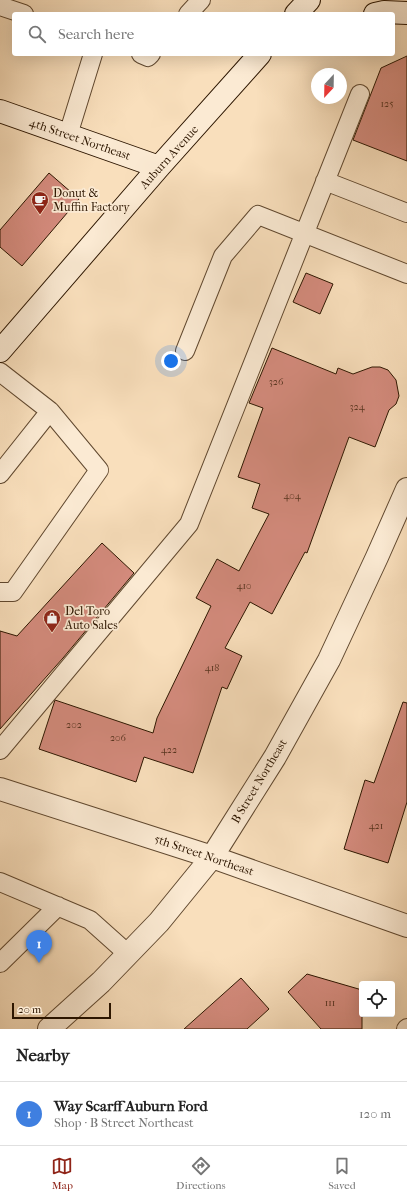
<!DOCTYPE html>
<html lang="en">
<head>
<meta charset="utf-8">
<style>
  :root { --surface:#fff; --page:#f2f2f2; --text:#222; --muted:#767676; --line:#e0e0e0; --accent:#8f2418 }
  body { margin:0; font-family:"IM FELL French Canon",serif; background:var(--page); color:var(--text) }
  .controls { position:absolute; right:12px; bottom:12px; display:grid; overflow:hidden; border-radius:4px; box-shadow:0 4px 16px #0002 }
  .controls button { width:36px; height:36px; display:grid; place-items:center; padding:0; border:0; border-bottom:1px solid var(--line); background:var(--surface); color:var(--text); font:20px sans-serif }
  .compass { position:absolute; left:311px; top:68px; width:36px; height:36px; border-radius:50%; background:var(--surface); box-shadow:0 4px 16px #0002; rotate:202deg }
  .scale { position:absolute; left:12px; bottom:10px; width:99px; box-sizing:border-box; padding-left:4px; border:2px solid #2d1600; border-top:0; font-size:11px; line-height:14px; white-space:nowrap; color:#2d1600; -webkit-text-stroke:3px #fbead3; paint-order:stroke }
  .you { position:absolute; left:171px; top:361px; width:14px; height:14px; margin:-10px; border:3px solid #fff; border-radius:50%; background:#1a73e8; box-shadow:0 0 0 6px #1a73e833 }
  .badge { display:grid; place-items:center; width:26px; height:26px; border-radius:50%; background:var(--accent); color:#fff; font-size:13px; font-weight:700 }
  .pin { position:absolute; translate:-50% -33px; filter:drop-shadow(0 1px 2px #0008) }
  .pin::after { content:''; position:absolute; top:21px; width:14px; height:12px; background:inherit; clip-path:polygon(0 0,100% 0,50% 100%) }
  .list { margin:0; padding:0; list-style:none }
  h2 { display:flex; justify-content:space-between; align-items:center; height:52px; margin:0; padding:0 16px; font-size:17px }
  h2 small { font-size:13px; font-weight:400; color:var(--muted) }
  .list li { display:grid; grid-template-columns:26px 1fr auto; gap:12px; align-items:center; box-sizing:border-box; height:64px; padding:0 16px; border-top:1px solid var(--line) }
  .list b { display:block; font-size:15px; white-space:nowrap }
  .list p { margin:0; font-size:13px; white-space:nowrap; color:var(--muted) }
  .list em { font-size:13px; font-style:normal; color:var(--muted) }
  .icon { flex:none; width:22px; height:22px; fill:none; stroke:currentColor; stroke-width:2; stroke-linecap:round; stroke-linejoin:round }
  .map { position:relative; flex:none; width:407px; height:1029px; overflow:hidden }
  .search { position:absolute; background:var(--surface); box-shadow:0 4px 16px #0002; left:12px; right:12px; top:12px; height:44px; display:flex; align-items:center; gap:10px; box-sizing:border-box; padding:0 14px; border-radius:4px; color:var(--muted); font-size:15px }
  .sheet { height:116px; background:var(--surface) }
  nav { display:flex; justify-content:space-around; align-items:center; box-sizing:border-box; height:56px; border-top:1px solid var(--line); background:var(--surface); font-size:11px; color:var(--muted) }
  nav a { display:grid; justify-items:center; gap:2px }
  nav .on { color:var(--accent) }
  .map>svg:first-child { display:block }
  .building { fill:#d48b7d; stroke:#2d1600 }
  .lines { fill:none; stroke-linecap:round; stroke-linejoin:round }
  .lane-casing { stroke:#60482f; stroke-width:20 }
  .street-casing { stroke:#60482f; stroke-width:24 }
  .secondary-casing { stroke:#2d1600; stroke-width:24 }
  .lane { stroke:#fbead3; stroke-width:18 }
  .street { stroke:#fbead3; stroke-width:22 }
  .secondary { stroke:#fbead3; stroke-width:22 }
  .labels { text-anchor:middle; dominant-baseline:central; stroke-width:3.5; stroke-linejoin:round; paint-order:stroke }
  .number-label { font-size:10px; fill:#57331f }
  .street-label { font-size:12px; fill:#2d1600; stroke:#fbead3 }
  .poi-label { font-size:12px; fill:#2d1600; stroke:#fbead3; text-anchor:start }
</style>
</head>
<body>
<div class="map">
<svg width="407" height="1029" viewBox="0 0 407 1029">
  <rect width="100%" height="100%" fill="#f9dfbc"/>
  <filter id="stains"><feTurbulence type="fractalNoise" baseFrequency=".005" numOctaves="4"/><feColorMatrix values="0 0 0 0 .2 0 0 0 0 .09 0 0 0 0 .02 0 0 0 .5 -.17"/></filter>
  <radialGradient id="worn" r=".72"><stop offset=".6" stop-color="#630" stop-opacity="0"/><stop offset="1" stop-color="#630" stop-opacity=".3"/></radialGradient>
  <path class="building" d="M407 56V161L353 140 381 68Z
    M49 173 79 199 22 266 0 247V230Z
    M306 273 333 284 320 314 293 302Z
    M272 348 336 374 338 368 353 374 372 367H380L388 370 396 380 399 396 396 404 389 410 375 447 349 437 307 553 305 552 272 614 250 602 225 648 242 656 227 689 222 687 193 773 144 757 136 782 39 749 55 700 153 733 157 718 211 606 196 598 217 559 239 571 269 514 252 508 260 484 238 477 263 408 249 403Z
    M102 543 134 573 63 658 0 729V631L17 636Z
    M403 702 407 703V802L388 863 344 849 365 780 374 783Z
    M307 974 362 990V1029H321L288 992Z
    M241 978 269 1009 247 1029H184Z"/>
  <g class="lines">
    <g class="lane-casing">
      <path id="lane" d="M0 6 24 14
        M188 14 201 0
        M141 54 148 57 151 54
        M68 135 93 54
        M325 181 407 213
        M185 351 223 256 258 215 407 274
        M0 372 50 411
        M0 474 50 411 99 470 13 592H0
        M0 750 189 524 360 94
        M0 882 90 920 128 954
        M0 963 58 906
        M406 1029 407 1028"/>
    </g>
    <g class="street-casing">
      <path id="street" d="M0 789 212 857 407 926
        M49 1029 101 982 159 922 212 857 275 757 329 660 377 557 407 489"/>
    </g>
    <g class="secondary-casing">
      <path id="secondary" d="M296 14 309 0
        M375 14 384 12 407 13
        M0 111 159 167
        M0 351 159 167 260 54"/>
    </g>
    <use href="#lane" class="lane"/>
    <use href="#street" class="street"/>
    <use href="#secondary" class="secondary"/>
  </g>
  <defs>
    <g id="cafe-pin" transform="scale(0.9)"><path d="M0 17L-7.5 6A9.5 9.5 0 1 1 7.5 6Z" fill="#8f2418" stroke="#fbead3"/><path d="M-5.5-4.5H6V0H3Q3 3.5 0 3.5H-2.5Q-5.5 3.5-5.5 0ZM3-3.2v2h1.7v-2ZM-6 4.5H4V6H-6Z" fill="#fff"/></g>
    <g id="shop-pin" transform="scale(0.9)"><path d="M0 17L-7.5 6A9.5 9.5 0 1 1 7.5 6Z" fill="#8f2418" stroke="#fbead3"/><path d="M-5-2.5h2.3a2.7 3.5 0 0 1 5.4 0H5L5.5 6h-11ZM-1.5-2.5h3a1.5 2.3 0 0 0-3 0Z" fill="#fff"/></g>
  </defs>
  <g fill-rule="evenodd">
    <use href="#cafe-pin" x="40" y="200"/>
    <use href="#shop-pin" x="52" y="618"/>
  </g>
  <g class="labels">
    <g class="number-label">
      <text x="387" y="104">125</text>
      <text x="276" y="382">326</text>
      <text x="357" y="407">324</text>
      <text x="292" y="496">404</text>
      <text x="244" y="586">410</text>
      <text x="212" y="668">418</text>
      <text x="74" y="725">202</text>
      <text x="118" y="738">206</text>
      <text x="169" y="750">422</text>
      <text x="376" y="826">421</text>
      <text x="330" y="1003">111</text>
    </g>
    <g class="street-label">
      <text transform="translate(80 139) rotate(19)">4th Street Northeast</text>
      <text transform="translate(169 157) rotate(-48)">Auburn Avenue</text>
      <text transform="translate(259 781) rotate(-59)">B Street Northeast</text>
      <text transform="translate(204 855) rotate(19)">5th Street Northeast</text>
    </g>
    <g class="poi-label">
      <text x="53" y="193">Donut &amp;<tspan x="53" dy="14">Muffin Factory</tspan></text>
      <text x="65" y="611">Del Toro<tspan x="65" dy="14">Auto Sales</tspan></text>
    </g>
  </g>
  <rect width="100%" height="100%" filter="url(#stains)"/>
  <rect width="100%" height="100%" fill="url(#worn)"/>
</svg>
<div class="controls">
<button><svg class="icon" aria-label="locate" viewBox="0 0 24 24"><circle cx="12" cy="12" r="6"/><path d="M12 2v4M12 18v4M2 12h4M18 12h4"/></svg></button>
</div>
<svg class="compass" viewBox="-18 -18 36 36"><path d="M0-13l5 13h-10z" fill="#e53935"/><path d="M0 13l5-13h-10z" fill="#767676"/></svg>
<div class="scale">20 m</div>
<div class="you"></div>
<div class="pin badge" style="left:39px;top:963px;background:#3f7fe0">1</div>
<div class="search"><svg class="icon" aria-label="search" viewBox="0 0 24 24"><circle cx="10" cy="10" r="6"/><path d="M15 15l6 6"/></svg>Search here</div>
</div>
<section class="sheet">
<h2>Nearby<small></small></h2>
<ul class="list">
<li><span class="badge" style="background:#3f7fe0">1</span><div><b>Way Scarff Auburn Ford</b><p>Shop · B Street Northeast</p></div><em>120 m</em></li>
</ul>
</section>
<nav>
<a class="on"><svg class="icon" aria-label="map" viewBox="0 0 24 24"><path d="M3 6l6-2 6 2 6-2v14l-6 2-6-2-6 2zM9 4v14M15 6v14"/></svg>Map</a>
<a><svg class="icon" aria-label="directions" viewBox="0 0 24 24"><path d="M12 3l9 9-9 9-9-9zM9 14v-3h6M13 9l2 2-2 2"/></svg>Directions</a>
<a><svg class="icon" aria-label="saved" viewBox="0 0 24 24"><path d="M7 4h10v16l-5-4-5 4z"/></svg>Saved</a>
</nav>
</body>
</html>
